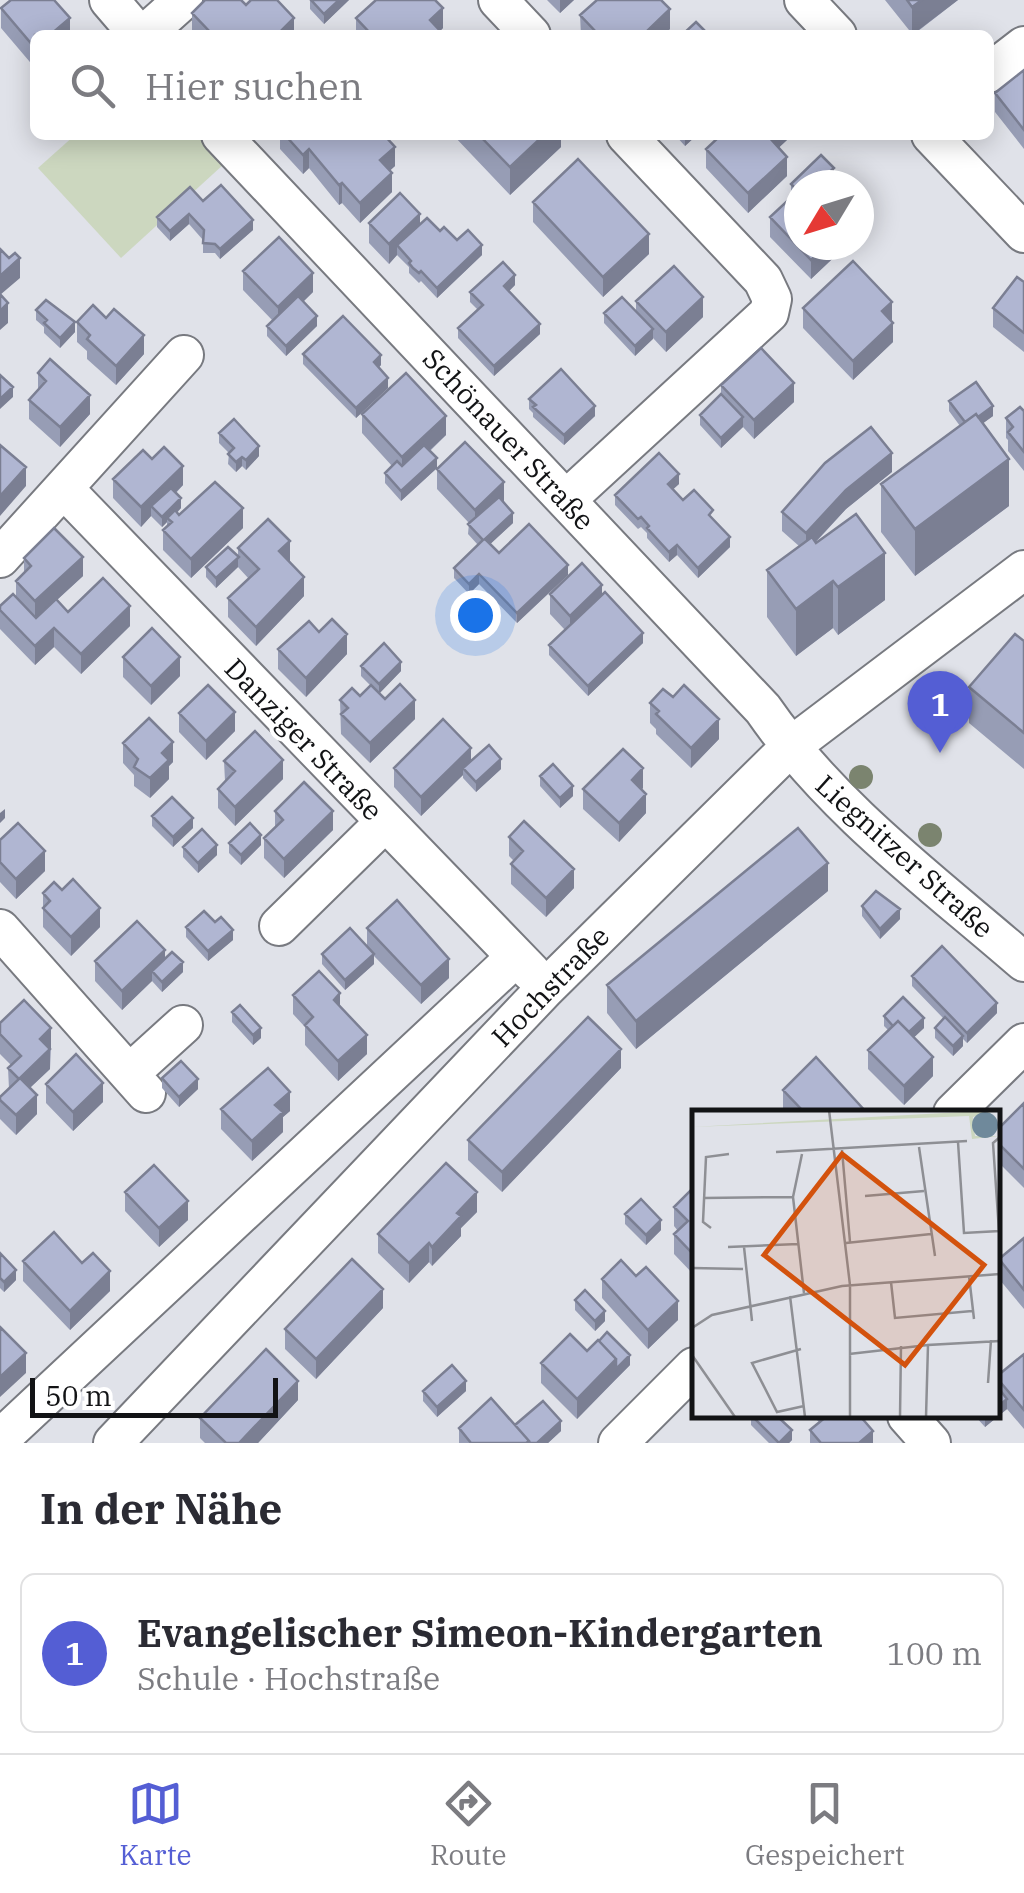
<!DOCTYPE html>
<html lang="de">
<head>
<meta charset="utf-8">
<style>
  :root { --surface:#fff; --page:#f2f2f3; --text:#2b2b33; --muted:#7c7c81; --line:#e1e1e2; --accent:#545ed4 }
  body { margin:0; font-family:"IBM Plex Serif",serif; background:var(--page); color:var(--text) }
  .compass { position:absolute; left:784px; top:170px; width:90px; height:90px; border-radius:50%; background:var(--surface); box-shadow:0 5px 25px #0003; rotate:232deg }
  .scale { position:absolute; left:30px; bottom:25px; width:248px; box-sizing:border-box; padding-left:10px; border:5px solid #121315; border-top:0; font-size:28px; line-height:35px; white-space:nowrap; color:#121315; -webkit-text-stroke:8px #fff; paint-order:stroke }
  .you { position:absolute; left:475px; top:615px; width:35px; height:35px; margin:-25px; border:8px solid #fff; border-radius:50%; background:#1a73e8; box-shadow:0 0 0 15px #1a73e833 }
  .badge { display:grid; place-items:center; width:65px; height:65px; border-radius:50%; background:var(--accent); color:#fff; font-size:32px; font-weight:700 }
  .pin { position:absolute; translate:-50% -82px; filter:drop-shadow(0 2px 5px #0008) }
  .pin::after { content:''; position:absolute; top:52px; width:35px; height:30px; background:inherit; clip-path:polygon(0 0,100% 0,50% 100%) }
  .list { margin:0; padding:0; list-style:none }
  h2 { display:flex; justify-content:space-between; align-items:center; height:130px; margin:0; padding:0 40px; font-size:42px }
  h2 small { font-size:32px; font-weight:400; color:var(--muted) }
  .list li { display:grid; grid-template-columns:65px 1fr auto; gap:30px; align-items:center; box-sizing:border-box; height:160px; margin:0 20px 20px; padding:0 20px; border:2px solid var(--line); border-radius:15px }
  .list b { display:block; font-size:38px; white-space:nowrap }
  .list p { margin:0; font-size:32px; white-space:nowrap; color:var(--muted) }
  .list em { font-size:32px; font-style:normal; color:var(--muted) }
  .icon { flex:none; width:55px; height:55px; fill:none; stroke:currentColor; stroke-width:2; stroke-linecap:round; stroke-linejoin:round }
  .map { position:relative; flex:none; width:1024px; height:1443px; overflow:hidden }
  .search { position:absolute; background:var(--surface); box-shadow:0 5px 25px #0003; left:30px; right:30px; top:30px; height:110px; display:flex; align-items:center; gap:25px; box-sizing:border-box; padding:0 35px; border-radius:15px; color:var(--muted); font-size:38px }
  .sheet { height:310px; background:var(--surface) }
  nav { display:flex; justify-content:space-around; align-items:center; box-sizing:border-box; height:140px; border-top:2px solid var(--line); background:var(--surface); font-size:28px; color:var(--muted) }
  nav a { display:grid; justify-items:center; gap:5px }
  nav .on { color:var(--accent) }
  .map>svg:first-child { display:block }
  .green { fill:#ccd7bf }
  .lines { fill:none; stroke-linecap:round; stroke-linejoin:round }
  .minor-casing { stroke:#787a80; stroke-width:42 }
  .minor { stroke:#fff; stroke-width:38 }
  .tree { fill:#7b846f }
  .wall { fill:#979db5 }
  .shaded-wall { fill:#7b7f93 }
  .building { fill:#b0b6d2; stroke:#7b7f93; stroke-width:2.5 }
  .labels { text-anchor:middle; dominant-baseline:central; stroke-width:8; stroke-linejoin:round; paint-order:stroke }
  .street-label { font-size:28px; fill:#121315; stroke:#fff }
  .inset-road { fill:none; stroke:#8e8f94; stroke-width:2.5 }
  .view { fill:#d3520d; fill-opacity:0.15; stroke:#d3520d; stroke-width:5 }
  .inset-edge { fill:none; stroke:#121315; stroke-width:5 }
</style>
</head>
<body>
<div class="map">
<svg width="1024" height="1443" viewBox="0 0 1024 1443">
  <rect width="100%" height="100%" fill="#e0e2e9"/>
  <path class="green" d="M75 135H199L224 164 121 258 38 168Z"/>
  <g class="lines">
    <g class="minor-casing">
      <path id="minor" d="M109 0 139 35
        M498 0 531 35
        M804 0 837 35
        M144 35 183 0
        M989 73 1024 46
        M221 135 763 709C832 809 933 883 1024 962
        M931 135 1024 233
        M64 489 531 972
        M567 499 769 313 772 299 763 280 626 135
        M0 558 184 355
        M279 926 384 823
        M0 929 146 1093
        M130 1073 183 1025
        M953 1113 1024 1043
        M907 1416 931 1443
        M0 1439 516 957
        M113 1443 546 988 790 747 1024 570
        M618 1443 694 1367"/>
    </g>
    <use href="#minor" class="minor"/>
  </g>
  <g class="tree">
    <circle cx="861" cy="777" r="12"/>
    <circle cx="930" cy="835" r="12"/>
  </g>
  <path class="wall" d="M310 0H349L324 24 310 9Z
    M547 0H574L560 13Z
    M885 0H958L913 35Z
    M246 5 294 35H192V13Z
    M1 8 70 35H35V68L1 28Z
    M580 15 670 29 663 35H581Z
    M356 18 443 28 440 31 444 35H356Z
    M1024 70V149L995 112V93Z
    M280 135H384L395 166 390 170 392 192 360 223 342 203 339 205 309 168 303 174 280 149Z
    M453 135H561V147L510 195Z
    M675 135H697L685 146Z
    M787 135V140L778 148 787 176 748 213 706 168V149Z
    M834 178 827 184 799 245H847L811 279 770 237V217L793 196 791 194V184Z
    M203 201 253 230 220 259 215 253H203V240L189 224 170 241 157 227V217Z
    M533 202 649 254 603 297 533 222Z
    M369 223 420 224 440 231 482 255 437 298 421 281 419 283 409 273V267L397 255 389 264 369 243Z
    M243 271 313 292 303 302 317 326 286 356 267 336V326L273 321 243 290Z
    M1024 282V352L993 327V308Z
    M515 285 509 291 540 334 494 376 458 338V328L478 310 470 302V292Z
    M636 301 703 317 666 352 653 338 635 356 604 323V313L636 311Z
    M803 308 891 321 893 342 853 380 803 328Z
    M36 310 75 332 60 348 44 333V327L36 320Z
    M106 318 144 354 116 385 87 359V351L77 342V322Z
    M303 354 381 365 378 368 388 388 356 418 303 364Z
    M38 373 90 414 60 447 29 419V400L38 390Z
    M721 385 794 402 754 439 743 427 721 448 700 425V415L721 394Z
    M529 399 595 416 564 445 533 417V413L529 409Z
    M949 401 993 416 983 423 1009 506 915 576 881 532V484L960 426 949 411Z
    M1024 411V471L1008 451V440L1006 438V418Z
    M362 414 446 435 430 451 437 468 401 501 385 483V473L392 466 362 433Z
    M219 433 259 456 246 470 242 466 236 472 228 464 229 453 219 443Z
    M437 469 504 502 513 523 490 544 499 553 568 575 517 623 479 584 469 594 454 578V568L478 545 468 534 469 523 437 489Z
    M892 472 846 509 816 542 885 600 838 635 833 628 796 656 767 617V570L799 546 782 531V512Z
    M113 479 183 485 176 493 181 508 177 513 179 515 243 528 191 578 163 550V530L167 527V522L162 527 151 516 141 527 113 498Z
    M679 484 673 489 683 500 713 520 730 547 698 578 677 555 669 562 647 538V533L641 527 638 529 615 505V495Z
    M238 548 290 561 304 596 256 646 228 617V598L249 579 238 567 216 588 206 577V567L238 556Z
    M24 558 83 576 57 600 68 612 130 626 81 674 54 647 35 665 0 629V606L16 597V581L24 573Z
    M550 594H602L643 643 588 696 549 655V645L565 630 550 614Z
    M319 632 347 654 306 697 278 669V649Z
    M1024 641V769L969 723V687Z
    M123 657 180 676 151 705 123 677Z
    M361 666 401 671 379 693 415 719 370 763 341 734 340 700 360 696 370 685 361 676Z
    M650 703 719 739 691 768 656 734V729L650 723Z
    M179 713 235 731 206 760 179 732Z
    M123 743 173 762 169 766V779L150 798 134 786V775L123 763Z
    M224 761 283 779 235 826 218 808V789L225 781Z
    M471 761 501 769 476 792 463 778V775L421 816 394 787V768Z
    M540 776 573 796 560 808 540 786Z
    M643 788 642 789 646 813 619 842 583 809V789Z
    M275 811 333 830 284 878 264 858V838L275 827Z
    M152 816 193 828 173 847 152 826Z
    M509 837 574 888 546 917 511 884V864L514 861 509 856Z
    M0 840 45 871 16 899 0 882Z
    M229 843 261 845 241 865 229 853Z
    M183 847 217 855 198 873 183 857Z
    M828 891 636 1049 607 1013V985Z
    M43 893 100 927 71 956 43 927Z
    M862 906 900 919 880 939 862 916Z
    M215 922 233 940 208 961 186 937V927Z
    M367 928 449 978 421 1004 374 956V964L345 990 322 964V954L367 946Z
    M165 959 183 972 162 992 152 981 122 1010 95 981V961Z
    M912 976 997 1013 967 1043 963 1039V1046L953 1056 935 1038V1028L944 1019 912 986Z
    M293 995 340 1007 367 1054 338 1081 305 1045V1027L293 1014Z
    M232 1012 261 1038 253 1045 232 1022Z
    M884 1016 924 1028 914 1037 933 1076 904 1105 868 1069V1050L888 1030 884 1026Z
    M0 1023 51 1048 50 1069 30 1088 37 1114 16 1135 0 1119V1097L9 1089 8 1068 11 1065 0 1054Z
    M621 1068 502 1192 468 1160V1140Z
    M162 1078 198 1089 179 1107 162 1088Z
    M46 1084 103 1102 73 1131 46 1103Z
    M783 1090 867 1113H786L783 1109Z
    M1024 1103V1188L996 1160V1131Z
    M221 1109 290 1111 283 1117V1132L252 1161 221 1129Z
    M125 1192 188 1220 159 1247 125 1211Z
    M694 1195V1275L674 1254V1234L678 1231 674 1226V1207Z
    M477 1212 461 1228V1236L432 1266 429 1262 409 1283 378 1253V1234Z
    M625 1214 661 1230 646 1245 625 1224Z
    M1024 1238V1309L999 1279V1259Z
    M0 1253 16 1280 4 1292 0 1288Z
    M23 1261 82 1263 110 1291 70 1330 23 1281Z
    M602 1279 678 1320 648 1349 602 1298Z
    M575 1300 605 1321 595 1331 575 1310Z
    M383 1308 316 1379 285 1349V1329Z
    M587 1351 630 1365 577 1419 541 1383V1363Z
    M1024 1354V1429L1007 1409 985 1427 975 1416H996V1376Z
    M423 1391H466L437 1417 423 1401Z
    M298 1400 258 1443H205L200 1438V1418Z
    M751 1416 792 1440 789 1443H769L751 1425Z
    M816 1416H860L873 1443H810V1430L819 1422 816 1419Z
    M515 1425 561 1431 548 1443H459V1428Z"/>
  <path class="shaded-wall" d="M339 0H349L324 24V14Z
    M560 0H574L560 13Z
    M922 0H958L912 35V7Z
    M443 8V28L436 35 430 20Z
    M670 9V29L663 35H643Z
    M70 18V35H50Z
    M294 18V35H277Z
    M544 135H561V147L510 195V167Z
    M685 135H697L685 146Z
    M771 135H787V140L769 157V137Z
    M395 147V166L380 180V160Z
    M309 149V168L303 174V155Z
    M787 157V176L748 213V193Z
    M834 168V178L826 185H815Z
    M392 173V192L360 223V203Z
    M342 183V203L339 205V185Z
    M189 214V224L170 241V231Z
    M420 214V234L397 245V255L389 264V244Z
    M253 220V230L220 259V249Z
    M649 234V254L603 297V277Z
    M482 245V255L437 298V288Z
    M827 245H847L811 279V260Z
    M20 258V278L0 295V276Z
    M313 273V292L278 326V307Z
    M515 275V285L504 296V286Z
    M703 297V317L666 352V332Z
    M892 302V321L882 311Z
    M8 303V323L0 330V311Z
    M317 316V326L286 356V346Z
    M75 322V332L60 348V338Z
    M893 323V342L853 380V361Z
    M540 324V334L494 376V366Z
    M653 329V339L635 356V346Z
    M144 335V354L116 385V366Z
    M381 355V365L374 372V362Z
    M388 378V388L356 418V408Z
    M794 383V402L754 439V420Z
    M13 387V397L0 409V399Z
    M90 395V414L60 447V427Z
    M595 406V416L564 445V435Z
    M993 406V416L967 435V425Z
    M446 416V435L402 476V457Z
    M743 417V427L721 448V438Z
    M259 446V456L246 470V460Z
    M892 453V472L846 509 806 552V533L846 490Z
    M242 457V466L236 472V462Z
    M437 458V468L401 501V491Z
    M1009 459V506L915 576V529Z
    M183 466V485L156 512 151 506V516L141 527V507Z
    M26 467V486L0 516V496Z
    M679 474V484L668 494V484Z
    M504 482V502L475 529V510Z
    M181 498V508L169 520 167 518V522L162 527V517Z
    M243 508V528L191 578V559Z
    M513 513V523L485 549V539Z
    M730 537V547L698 578V568Z
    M290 541V561L279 571V551Z
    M677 545V555L669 562V552Z
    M885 553V600L838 635V587Z
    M83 557V576L35 620V601Z
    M238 557V567L216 588V578Z
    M568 565V575L517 623V613Z
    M479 574V584L469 594V584Z
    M304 577V596L256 646V627Z
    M833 581V628L796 656V609Z
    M602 585V604L570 635V616Z
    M130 606V626L81 674V654Z
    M54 628V647L35 665V646Z
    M643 633V643L588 696V686Z
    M347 634V654L306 697V678Z
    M180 657V676L151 705V686Z
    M401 662V671L379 694V684Z
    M415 700V719L370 763V743Z
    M235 712V731L206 760V741Z
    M719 719V739L691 768V748Z
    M173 742V762L169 766V779L150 798V778L162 753Z
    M471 748V767L463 768V775L421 816V797Z
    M501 759V769L476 792V782Z
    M283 760V779L235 826V807Z
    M643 768V788L632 799V780Z
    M573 786V796L560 808V798Z
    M646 794V813L619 842V823Z
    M5 809V818L0 823V813Z
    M333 811V830L284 878V859Z
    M193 818V828L173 847V837Z
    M261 835V845L241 865V855Z
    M217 845V855L198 873V863Z
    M45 851V871L16 899V879Z
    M828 863V891L636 1049V1021Z
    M574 869V888L546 917V898Z
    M100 908V927L71 956V937Z
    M900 909V919L880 939V929Z
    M233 930V940L208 961V951Z
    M165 950V969L152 971V981L122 1010V991Z
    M374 954V964L345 990V980Z
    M449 959V978L421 1004V985Z
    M183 962V972L162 992V982Z
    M340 993V1013L334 1000Z
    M997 1003V1013L967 1043V1033Z
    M924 1018V1028L904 1047V1037Z
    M51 1028V1048L40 1058V1039Z
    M261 1028V1038L253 1045V1035Z
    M367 1035V1054L338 1081V1061Z
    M963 1036V1046L953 1056V1046Z
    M50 1049V1069L20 1097V1078Z
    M621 1049V1068L502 1192V1172Z
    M933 1057V1076L904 1105V1086Z
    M198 1079V1089L179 1107V1097Z
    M103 1083V1102L73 1131V1112Z
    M290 1092V1111L283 1117V1132L252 1161V1141L275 1105Z
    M37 1095V1114L16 1135V1115Z
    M477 1192V1212L461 1228V1236L432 1266V1247L457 1213Z
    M188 1201V1220L159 1247V1228Z
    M661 1220V1230L646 1245V1235Z
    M429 1243V1262L409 1283V1263Z
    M16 1270V1280L4 1292V1282Z
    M110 1271V1291L70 1330V1311Z
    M383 1289V1308L316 1379V1359Z
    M678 1301V1320L648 1349V1330Z
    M605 1311V1321L595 1331V1321Z
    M26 1353V1373L0 1397V1377Z
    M630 1355V1365L616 1379V1369Z
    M616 1359V1379L577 1419V1399Z
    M298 1381V1400L258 1443H239Z
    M466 1381V1391L437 1417V1407Z
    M1007 1399V1409L985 1427V1417L987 1416H996V1408Z
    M561 1421V1431L548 1443H537Z
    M792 1430V1440L789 1443H779Z
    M873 1431V1443H859Z"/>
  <path class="building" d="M11 0H54L70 18 50 35H35V48L1 8Z
    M205 0H241L246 5 251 0H277L294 18 277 35H213L192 13Z
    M311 0H339L324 14Z
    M376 0H435L443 8 430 20 444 35H372L356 18Z
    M597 0H661L670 9 643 35H599L580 15Z
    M907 0H922L912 7Z
    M696 22 709 35H682Z
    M1024 70V130L995 93Z
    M285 135H384L395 147 380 160 392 173 360 203 342 183 339 185 309 149 303 155Z
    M479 135H544L510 167Z
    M721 135H771L769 137 787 157 748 193 706 149Z
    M821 155 834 168 822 179 817 173 804 185H799L798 191 791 184Z
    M578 159 649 234 603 277 533 202Z
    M817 173 828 185H804Z
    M221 185 253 220 220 249 215 244 203 243 204 230 189 214 170 231 157 217 190 187 203 201Z
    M799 190V245H827L811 260 770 217Z
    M400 193 420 214 389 244 369 223Z
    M427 218 440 231 444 227 457 240 468 230 482 245 437 288 421 271 419 273 413 268 409 263 411 261 397 245Z
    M279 237 313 273 278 307 243 271Z
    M0 249 9 258 15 253 20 258 0 276Z
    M853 261 892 302 882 311 893 323 853 361 803 308Z
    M503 262 515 275 504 286 540 324 494 366 458 328 483 305 470 292Z
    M674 266 703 297 666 332 636 301Z
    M1017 277 1024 282V333L993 308Z
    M0 294 8 303 0 311Z
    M298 296 317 316 286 346 267 326Z
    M622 297 653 329 635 346 604 313Z
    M46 300 75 322 60 338 44 323 47 320 36 310Z
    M93 305 106 318 114 309 144 335 116 366 87 339 90 335 77 322Z
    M343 316 381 355 374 362 388 378 356 408 303 354Z
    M761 348 794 383 754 420 721 385Z
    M50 359 90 395 60 427 29 400 46 381 38 373Z
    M561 369 595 406 564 435 533 407 536 405 529 399Z
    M406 373 446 416 402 457 362 414Z
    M0 375 13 387 0 399Z
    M976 382 993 406 978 417 976 414 965 422 949 401Z
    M721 394 743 417 721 438 700 415Z
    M1020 407 1024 411V452L1008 432 1013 427 1006 418Z
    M976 414 1009 459 915 529 881 484Z
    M234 419 259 446 246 460 242 457 236 462 228 454 234 448 219 433Z
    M871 427 892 453 846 490 806 533 782 512 825 463Z
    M465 442 504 482 475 510 437 469Z
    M0 445 26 467 0 496Z
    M424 445 437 458 401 491 385 473 397 461 402 466Z
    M164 447 183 466 141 507 113 479 143 450 152 459Z
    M659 453 679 474 668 484 683 500 694 490 713 510 709 515 730 537 698 568 677 545 669 552 647 528 649 526 641 517 638 519 615 495Z
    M215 482 243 508 191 559 163 530 172 522 167 518 175 510 179 515Z
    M171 488 181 498 162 517 151 506Z
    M499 497 513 513 485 539 499 553 529 524 568 565 517 613 479 574 469 584 454 568 483 540 468 524Z
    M856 514 885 553 838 587 833 581 796 609 767 570 812 537 816 543Z
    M268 519 290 541 279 551 304 577 256 627 228 598 259 569 238 548Z
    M54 528 83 557 35 601 16 581 31 566 24 558Z
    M228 547 239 557 216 578 206 567Z
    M582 563 602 585 570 616 550 594Z
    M103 578 130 606 81 654 54 628 35 646 0 610V606L13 594 36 618 56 599 68 612Z
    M605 592 643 633 588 686 549 645Z
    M332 619 347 634 306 678 278 649 309 621 319 632Z
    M152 628 180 657 151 686 123 657Z
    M1015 634 1024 641V733L969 687Z
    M384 643 401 662 379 684 361 666Z
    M400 684 415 700 370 743 341 714 348 708 340 700 352 688 360 696 371 685 385 699Z
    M208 685 235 712 206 741 179 713Z
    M684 685 719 719 691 748 656 714 659 711 650 703 663 689 673 697Z
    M149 718 173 742 162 753 169 760 150 778 134 767 138 759 123 743Z
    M443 719 471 748 421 797 394 768Z
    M255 731 283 760 235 807 218 789 235 771 224 761Z
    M489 745 501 759 476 782 463 768Z
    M623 749 643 768 632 780 646 794 619 823 583 789Z
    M553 764 573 786 560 798 540 776Z
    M304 782 333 811 284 859 264 838 283 820 275 811Z
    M172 797 193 818 173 837 152 816Z
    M524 821 574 869 546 898 511 864 523 851 509 837Z
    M18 823 45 851 16 879 0 862V840Z
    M250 823 261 835 241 855 229 843Z
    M798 828 828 863 636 1021 607 985Z
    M202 829 217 845 198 863 183 847Z
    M73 879 100 908 71 937 43 908 50 901 43 893 54 882 62 890Z
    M876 891 900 909 880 929 862 906Z
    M397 900 449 959 421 985 367 928Z
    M204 911 215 922 221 917 233 930 208 951 186 927Z
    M137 921 165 950 122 991 95 961Z
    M350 928 374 954 345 980 322 954Z
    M942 946 997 1003 967 1033 912 976Z
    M172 952 183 962 162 982 152 971Z
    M319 971 340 993 334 1000 367 1035 338 1061 305 1025 313 1017 293 995Z
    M903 997 924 1018 909 1032 898 1021 893 1026 884 1016Z
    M24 1000 51 1028 40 1039 50 1049 20 1078 37 1095 16 1115 0 1100V1097L19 1079 8 1068 21 1056 0 1034V1023Z
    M240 1005 261 1028 253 1035 232 1012Z
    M588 1017 621 1049 502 1172 468 1140Z
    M945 1017 963 1036 953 1046 935 1028Z
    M898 1021 933 1057 904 1086 868 1050Z
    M76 1054 103 1083 73 1112 46 1084Z
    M816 1057 867 1113H805L783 1090Z
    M181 1061 198 1079 179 1097 162 1078Z
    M268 1068 290 1092 275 1105 283 1112 252 1141 221 1109Z
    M1024 1103V1169L996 1141V1131Z
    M446 1163 477 1192 457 1213 461 1216 432 1247 429 1243 409 1263 378 1234Z
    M154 1165 188 1201 159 1228 125 1192Z
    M690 1191 694 1195V1255L674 1234 688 1221 674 1207Z
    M641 1199 661 1220 646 1235 625 1214Z
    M54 1232 82 1263 93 1253 110 1271 70 1311 23 1261Z
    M1024 1238V1290L999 1259Z
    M0 1253 16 1270 4 1282 0 1278Z
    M352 1259 383 1289 316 1359 285 1329Z
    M621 1260 636 1276 646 1267 678 1301 648 1330 602 1279Z
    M585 1290 605 1311 595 1321 575 1300Z
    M0 1327 26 1353 0 1377Z
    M607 1332 630 1355 616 1369V1359L599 1341Z
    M570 1334 587 1351 598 1340 616 1359 577 1399 541 1363Z
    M266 1349 298 1381 239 1443H226L200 1418Z
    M1024 1354V1410L996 1377Z
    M452 1365 466 1381 437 1407 423 1391Z
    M996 1385 1007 1399 996 1408Z
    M491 1398 529 1441 526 1443H471L459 1428Z
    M543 1401 561 1421 537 1443H529V1441L515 1425Z
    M752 1416H777L792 1430 779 1443Z
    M827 1416H860L873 1431 859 1443H821L810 1430Z"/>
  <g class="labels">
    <g class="street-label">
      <text transform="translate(509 439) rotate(47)">Schönauer Straße</text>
      <text transform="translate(304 739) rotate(46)">Danziger Straße</text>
      <text transform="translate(905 856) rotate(42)">Liegnitzer Straße</text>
      <text transform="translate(550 986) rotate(-46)">Hochstraße</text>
    </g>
  </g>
  <g transform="translate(692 1110)">
    <rect width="308" height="308" fill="#e0e2e9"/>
    <path d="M307 0 281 7 283 26H307L280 29 277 6 0 17Z" fill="#ccd7bf"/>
    <path d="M280 15a13 13 0 1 1 26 0a13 13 0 1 1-26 0Z" fill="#6f899b"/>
    <path class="inset-road" d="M137 0 158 175V307M266 32 272 123 307 121 301 33 308 27M227 37 243 146M150 40 158 132M84 42 275 31M110 44 101 87 112 183M173 86 232 81M12 88 101 87M19 118 11 112 14 47 37 44M154 133 239 124M36 137 106 134M52 137 60 211M0 158 51 159M277 166 282 209M199 172 203 208 280 201M98 186 113 307M0 218 20 205 150 176 308 164M109 239 60 253 85 302 112 296M157 244 236 235M0 245 43 307M296 273 299 230M208 307 209 236M234 307 236 235 308 231"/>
    <path class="view" d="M150 44 292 155 213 255 72 145Z"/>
    <rect width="308" height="308" class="inset-edge"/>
  </g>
</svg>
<svg class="compass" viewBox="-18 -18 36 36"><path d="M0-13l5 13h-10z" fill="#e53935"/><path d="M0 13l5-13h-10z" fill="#7c7c81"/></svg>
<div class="scale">50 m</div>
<div class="you"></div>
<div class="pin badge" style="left:940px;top:753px">1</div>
<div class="search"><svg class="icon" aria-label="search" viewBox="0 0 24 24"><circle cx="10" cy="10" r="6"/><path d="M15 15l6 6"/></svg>Hier suchen</div>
</div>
<section class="sheet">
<h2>In der Nähe<small></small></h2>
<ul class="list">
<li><span class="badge">1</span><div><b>Evangelischer Simeon-Kindergarten</b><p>Schule · Hochstraße</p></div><em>100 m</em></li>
</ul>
</section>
<nav>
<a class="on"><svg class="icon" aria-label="map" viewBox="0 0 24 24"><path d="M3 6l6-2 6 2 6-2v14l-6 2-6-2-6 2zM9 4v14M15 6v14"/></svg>Karte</a>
<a><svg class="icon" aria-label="directions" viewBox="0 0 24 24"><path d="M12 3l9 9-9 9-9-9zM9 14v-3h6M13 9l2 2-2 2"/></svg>Route</a>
<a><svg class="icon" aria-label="saved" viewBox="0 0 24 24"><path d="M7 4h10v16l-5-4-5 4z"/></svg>Gespeichert</a>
</nav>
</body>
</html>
